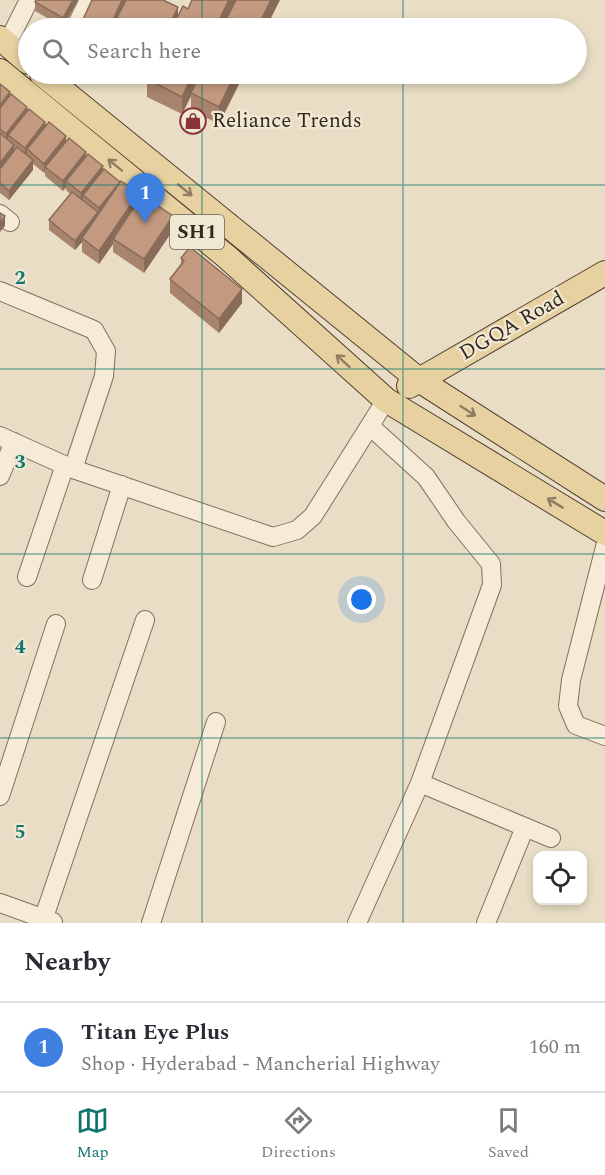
<!DOCTYPE html>
<html lang="en">
<head>
<meta charset="utf-8">
<style>
  :root { --surface:#fff; --page:#f7f7f7; --text:#2b2b33; --muted:#7c7c81; --line:#e1e1e2; --accent:#0f766e }
  body { margin:0; font-family:Spectral,serif; background:var(--page); color:var(--text) }
  .controls { position:absolute; right:18px; bottom:18px; display:grid; overflow:hidden; border-radius:12px; box-shadow:0 3px 9px #0003 }
  .controls button { width:54px; height:54px; display:grid; place-items:center; padding:0; border:0; border-bottom:2px solid var(--line); background:var(--surface); color:var(--text); font:30px sans-serif }
  .you { position:absolute; left:362px; top:600px; width:21px; height:21px; margin:-15px; border:4px solid #fff; border-radius:50%; background:#1a73e8; box-shadow:0 0 0 9px #1a73e833 }
  .badge { display:grid; place-items:center; width:39px; height:39px; border-radius:50%; background:var(--accent); color:#fff; font-size:20px; font-weight:700 }
  .pin { position:absolute; translate:-50% -50px; filter:drop-shadow(0 2px 3px #0008) }
  .pin::after { content:''; position:absolute; top:32px; width:21px; height:18px; background:inherit; clip-path:polygon(0 0,100% 0,50% 100%) }
  .list { margin:0; padding:0; list-style:none }
  h2 { display:flex; justify-content:space-between; align-items:center; height:78px; margin:0; padding:0 24px; font-size:26px }
  h2 small { font-size:20px; font-weight:400; color:var(--muted) }
  .list li { display:grid; grid-template-columns:39px 1fr auto; gap:18px; align-items:center; box-sizing:border-box; height:90px; padding:0 24px; border-top:2px solid var(--line) }
  .list b { display:block; font-size:22px; white-space:nowrap }
  .list p { margin:0; font-size:20px; white-space:nowrap; color:var(--muted) }
  .list em { font-size:20px; font-style:normal; color:var(--muted) }
  .icon { flex:none; width:33px; height:33px; fill:none; stroke:currentColor; stroke-width:2; stroke-linecap:round; stroke-linejoin:round }
  .map { position:relative; flex:none; width:605px; height:923px; overflow:hidden }
  .search { position:absolute; background:var(--surface); box-shadow:0 3px 9px #0003; left:18px; right:18px; top:18px; height:66px; display:flex; align-items:center; gap:15px; box-sizing:border-box; padding:0 21px; border-radius:33px; color:var(--muted); font-size:22px }
  .sheet { height:168px; background:var(--surface) }
  nav { display:flex; justify-content:space-around; align-items:center; box-sizing:border-box; height:84px; border-top:2px solid var(--line); background:var(--surface); font-size:16px; color:var(--muted) }
  nav a { display:grid; justify-items:center; gap:3px }
  nav .on { color:var(--accent) }
  .map>svg:first-child { display:block }
  .lines { fill:none; stroke-linecap:round; stroke-linejoin:round }
  .minor-casing { stroke:#82705d; stroke-width:20 }
  .major-casing { stroke:#503f31; stroke-width:26 }
  .minor { stroke:#f5ebd7; stroke-width:18 }
  .major { stroke:#e8d1a1; stroke-width:24 }
  .wall { fill:#a8846d }
  .shaded-wall { fill:#886c59 }
  .building { fill:#c39a7f; stroke:#886c59; stroke-width:1.5 }
  .oneway { stroke:#8e7d60 }
  .grid { fill:none; stroke:#0f766e; stroke-width:1.5; stroke-opacity:0.55 }
  .labels { text-anchor:middle; dominant-baseline:central; stroke-width:4.5; stroke-linejoin:round; paint-order:stroke }
  .shield { fill:#f1e8d4; stroke:#6d6255; stroke-width:1.5 }
  .shield-label { font-size:20px; font-weight:bold; fill:#34291f }
  .poi-label { font-size:21px; fill:#34291f; stroke:#f1e8d4; text-anchor:start }
  .street-label { font-size:21px; fill:#34291f; stroke:#f1e8d4 }
  .grid-label { font-size:20px; text-anchor:middle; font-weight:bold; fill:#0f766e; stroke:#f1e8d4; stroke-width:4.5; stroke-linejoin:round; paint-order:stroke }
</style>
</head>
<body>
<div class="map">
<svg width="605" height="923" viewBox="0 0 605 923">
  <rect width="100%" height="100%" fill="#e9dec5"/>
  <g class="lines">
    <g class="minor-casing">
      <path id="minor" d="M75 28 89 0
        M7 44 29 0
        M0 214 10 222
        M0 291 94 330 106 351 104 376 73 469
        M0 436 73 469 273 537 297 530 313 516 386 400
        M0 476 14 442
        M605 547 571 680 568 706 576 725 605 736
        M27 577 65 465
        M92 580 122 485
        M420 783 551 838
        M0 796 56 624
        M0 903 53 922
        M42 923 145 620
        M151 923 216 722
        M357 923 420 783 492 585 491 564 456 521 426 477 371 427
        M486 923 525 827"/>
    </g>
    <g class="major-casing">
      <path id="major" d="M0 38 28 62
        M0 71 227 257 386 400 605 533
        M42 74 419 380 605 499
        M409 386 605 273"/>
    </g>
    <use href="#minor" class="minor"/>
    <use href="#major" class="major"/>
  </g>
  <path class="wall" d="M36 0H78L63 27 35 11V2Z
    M130 74H244L219 124 191 110V96L182 114 147 97V82Z
    M0 84 10 96 45 126 66 140 86 156 139 200 173 230 144 273 113 252V244L99 264 82 252V242L75 250 49 230V220L70 194 66 190V187L63 191 45 176V171L44 173 33 164V170L9 200 0 193Z
    M181 258 242 303 219 333 170 293V279L181 265Z"/>
  <path class="shaded-wall" d="M73 0H78L63 27V18Z
    M122 0H128L115 28H109Z
    M229 0H238L224 28H215Z
    M271 0H280L266 28H257Z
    M178 7V21L174 28H168Z
    M193 74H202L191 93V96L182 114V97Z
    M235 74H244L219 124V107Z
    M10 92V102L0 114V105Z
    M27 107V116L8 135V141L6 143V134Z
    M45 122V132L27 149V155L25 157V148Z
    M66 136V145L45 167V171L44 173V164Z
    M14 145V154L0 172V163Z
    M86 152V162L66 181V187L63 191V181Z
    M33 160V170L9 200V191Z
    M103 166V176L83 195V200L81 203V193Z
    M120 182 99 217V208Z
    M139 193V207L113 239V244L99 264V251Z
    M98 212V221L82 238V242L75 250V241Z
    M5 216V226L0 232V223Z
    M173 216V230L144 273V259Z
    M242 289V303L219 333V319Z"/>
  <path class="building" d="M36 0H73L63 18 35 2Z
    M92 0H122L109 28H79Z
    M126 0H163L178 7 168 28H112Z
    M192 0H229L215 28H172L183 6 188 9Z
    M236 0H271L257 28H222Z
    M150 74H193L182 97 147 79Z
    M200 74H235L219 107 191 93Z
    M0 84 10 92 0 105Z
    M11 94 27 107 6 134 0 129V108Z
    M29 109 45 122 25 148 8 135Z
    M49 122 66 136 44 164 27 149Z
    M0 133 14 145 0 163Z
    M69 138 86 152 63 181 45 167Z
    M17 147 33 160 9 191 0 183V169Z
    M88 154 103 166 81 193 66 181Z
    M104 169 120 182 99 208 83 195Z
    M121 181 139 193 99 251 82 238Z
    M72 192 98 212 75 241 49 220Z
    M142 195 173 216 144 259 113 239Z
    M0 213 5 216 0 223Z
    M190 247 242 289 219 319 170 279 184 261 181 258Z"/>
  <defs><path id="oneway-shaft" d="M-6 0H5M1.5-3L5.5 0L1.5 3" fill="none" stroke-width="1.6" stroke-linecap="round" stroke-linejoin="round" transform="scale(1.5)"/></defs>
  <g class="oneway">
    <use href="#oneway-shaft" transform="translate(115 165) rotate(-141)"/>
    <use href="#oneway-shaft" transform="translate(185 190) rotate(39)"/>
    <use href="#oneway-shaft" transform="translate(343 361) rotate(-138)"/>
    <use href="#oneway-shaft" transform="translate(468 411) rotate(33)"/>
    <use href="#oneway-shaft" transform="translate(555 503) rotate(-149)"/>
  </g>
  <path class="grid" d="M202 0V28M403 0V28M202 74V923M403 74V923M0 185H605M0 369H605M0 554H605M0 738H605"/>
  <defs>
    <g id="shop-ring" transform="scale(1.35)"><circle r="9.5" fill="#f1e8d4" stroke="#8a3336" stroke-width="1.5"/><path d="M-5-2.5h2.3a2.7 3.5 0 0 1 5.4 0H5L5.5 6h-11ZM-1.5-2.5h3a1.5 2.3 0 0 0-3 0Z" fill="#8a3336"/></g>
  </defs>
  <g fill-rule="evenodd">
    <use href="#shop-ring" x="193" y="121"/>
  </g>
  <g class="labels">
    <rect class="shield" x="170" y="215" width="54" height="34" rx="4.5"/>
    <g class="shield-label">
      <text x="197" y="232">SH1</text>
    </g>
    <g class="poi-label">
      <text x="212" y="121">Reliance Trends</text>
    </g>
    <g class="street-label">
      <text transform="translate(512 326) rotate(-30)">DGQA Road</text>
    </g>
  </g>
  <g class="grid-label">
    <text x="20" y="284">2</text>
    <text x="20" y="468">3</text>
    <text x="20" y="653">4</text>
    <text x="20" y="838">5</text>
  </g>
</svg>
<div class="controls">
<button><svg class="icon" aria-label="locate" viewBox="0 0 24 24"><circle cx="12" cy="12" r="6"/><path d="M12 2v4M12 18v4M2 12h4M18 12h4"/></svg></button>
</div>
<div class="you"></div>
<div class="pin badge" style="left:145px;top:223px;background:#3f7fe0">1</div>
<div class="search"><svg class="icon" aria-label="search" viewBox="0 0 24 24"><circle cx="10" cy="10" r="6"/><path d="M15 15l6 6"/></svg>Search here</div>
</div>
<section class="sheet">
<h2>Nearby<small></small></h2>
<ul class="list">
<li><span class="badge" style="background:#3f7fe0">1</span><div><b>Titan Eye Plus</b><p>Shop · Hyderabad - Mancherial Highway</p></div><em>160 m</em></li>
</ul>
</section>
<nav>
<a class="on"><svg class="icon" aria-label="map" viewBox="0 0 24 24"><path d="M3 6l6-2 6 2 6-2v14l-6 2-6-2-6 2zM9 4v14M15 6v14"/></svg>Map</a>
<a><svg class="icon" aria-label="directions" viewBox="0 0 24 24"><path d="M12 3l9 9-9 9-9-9zM9 14v-3h6M13 9l2 2-2 2"/></svg>Directions</a>
<a><svg class="icon" aria-label="saved" viewBox="0 0 24 24"><path d="M7 4h10v16l-5-4-5 4z"/></svg>Saved</a>
</nav>
</body>
</html>
